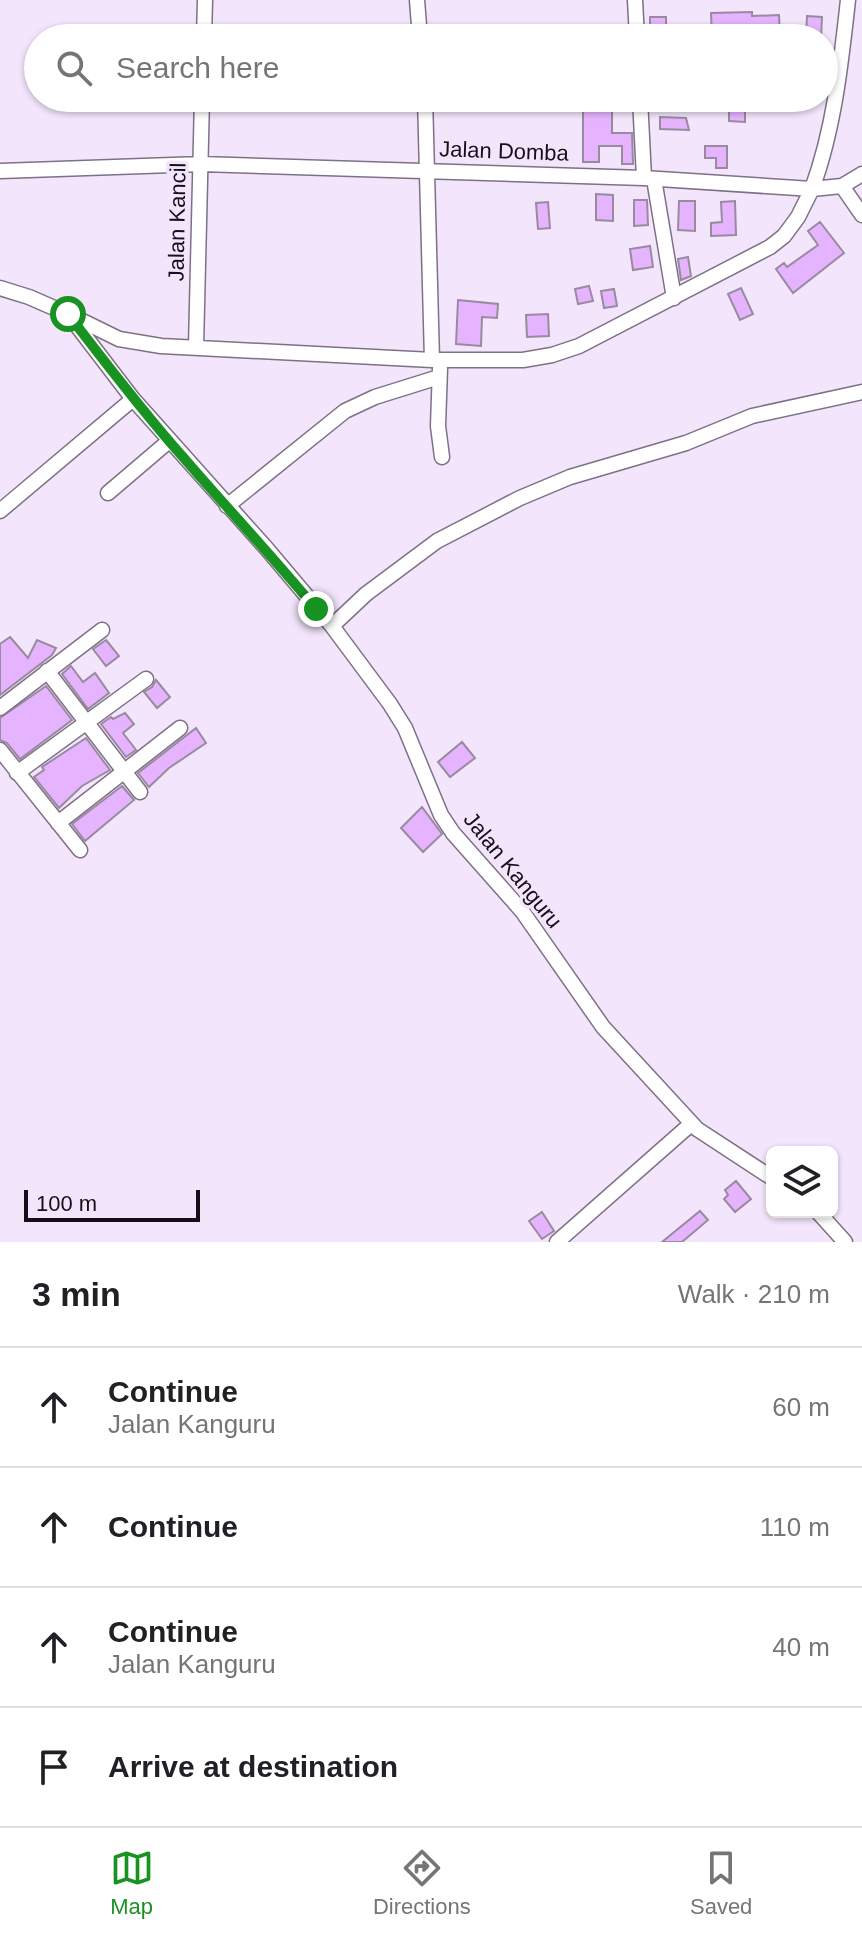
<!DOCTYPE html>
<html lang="en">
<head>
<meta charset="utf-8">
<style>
  :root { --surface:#fff; --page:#f2f2f2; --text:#202124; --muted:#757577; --line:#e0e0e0; --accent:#189322 }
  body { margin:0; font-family:Helvetica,sans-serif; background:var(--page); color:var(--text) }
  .controls { position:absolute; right:24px; bottom:24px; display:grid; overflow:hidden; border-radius:12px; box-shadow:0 2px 6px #0004 }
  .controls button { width:72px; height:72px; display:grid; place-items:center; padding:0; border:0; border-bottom:2px solid var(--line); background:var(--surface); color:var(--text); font:40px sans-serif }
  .scale { position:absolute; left:24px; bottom:20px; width:176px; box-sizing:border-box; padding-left:8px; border:4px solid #151017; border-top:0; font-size:22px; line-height:28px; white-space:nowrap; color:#151017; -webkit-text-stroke:6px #f3e5fb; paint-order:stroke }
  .stop { position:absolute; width:24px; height:24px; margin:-18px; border:6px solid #189322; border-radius:50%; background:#fff }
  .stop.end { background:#189322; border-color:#fff; box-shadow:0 2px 8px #0008 }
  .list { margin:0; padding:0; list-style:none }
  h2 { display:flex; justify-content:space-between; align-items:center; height:104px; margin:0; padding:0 32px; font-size:34px }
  h2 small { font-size:26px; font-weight:400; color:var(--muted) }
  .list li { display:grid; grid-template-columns:52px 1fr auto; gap:24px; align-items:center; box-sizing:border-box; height:120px; padding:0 32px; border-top:2px solid var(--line) }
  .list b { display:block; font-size:30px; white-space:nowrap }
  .list p { margin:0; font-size:26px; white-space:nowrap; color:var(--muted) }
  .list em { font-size:26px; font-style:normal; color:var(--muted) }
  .icon { flex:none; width:44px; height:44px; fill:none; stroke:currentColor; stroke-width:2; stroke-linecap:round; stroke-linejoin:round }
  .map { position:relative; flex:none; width:862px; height:1242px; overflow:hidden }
  .search { position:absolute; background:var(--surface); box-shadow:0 2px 6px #0004; left:24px; right:24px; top:24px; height:88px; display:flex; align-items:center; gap:20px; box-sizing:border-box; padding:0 28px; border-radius:44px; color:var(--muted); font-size:30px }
  .sheet { height:584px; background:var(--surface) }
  nav { display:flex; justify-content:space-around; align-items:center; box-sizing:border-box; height:112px; border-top:2px solid var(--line); background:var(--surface); font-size:22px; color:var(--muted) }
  nav a { display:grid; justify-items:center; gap:4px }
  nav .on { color:var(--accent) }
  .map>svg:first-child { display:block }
  .building { fill:#e6b4ff; stroke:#988b9f; stroke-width:2 }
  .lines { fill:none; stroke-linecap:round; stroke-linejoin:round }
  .street-casing { stroke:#7e7184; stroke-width:17 }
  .street { stroke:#fff; stroke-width:14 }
  .route { stroke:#189322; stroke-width:10 }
  .labels { text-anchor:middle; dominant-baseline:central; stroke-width:7; stroke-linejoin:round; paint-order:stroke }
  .street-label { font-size:22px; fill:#151017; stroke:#f3e5fb }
</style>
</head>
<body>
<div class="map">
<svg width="862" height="1242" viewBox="0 0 862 1242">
  <rect width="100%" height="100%" fill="#f3e5fb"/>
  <path class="building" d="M752 12V16L779 15 780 35 712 38 711 13Z
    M807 16 822 17 821 38 806 37Z
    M650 17H666V38H650Z
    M729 105H745V122L729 121Z
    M583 107H612V133H632L633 164H622V146H599V162H583Z
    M660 117 686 118 689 130 660 129Z
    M705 146H727V168H716V158H705Z
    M596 194 613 195V221L596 220Z
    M634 200H647L648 225 634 226Z
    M679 201H695V231L678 230Z
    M735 201 736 235 711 236V223L722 222 721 202Z
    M548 202 550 228 538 229 536 203Z
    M820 222 844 253 793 293 776 269 784 263 787 267 818 245 808 231Z
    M650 246 653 267 633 270 630 249Z
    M688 257 691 276 681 280 678 259Z
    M589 286 593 301 578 304 575 289Z
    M741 288 753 314 740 320 728 294Z
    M614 289 617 306 604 308 601 291Z
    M458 300 498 304 497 318 482 317 481 346 456 344Z
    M548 314 549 336 527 337 526 315Z
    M10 637 28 658 37 640 56 648 52 655 0 695V644Z
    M106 640 119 656 106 666 93 649Z
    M71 666 83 682 95 673 109 693 88 709 62 674Z
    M156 680 170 697 157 708 144 692 152 687Z
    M46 686 72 720 20 759 7 743 0 740V718Z
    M125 713 134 724 123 733 136 750 126 757 101 724 111 717 113 719Z
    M196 728 206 743 169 768 149 787 138 773Z
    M86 738 110 770 82 786 59 808 34 777 44 770 42 767Z
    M462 742 475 758 450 777 438 762Z
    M122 786 134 800 85 841 72 824Z
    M422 807 442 834 423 852 401 828Z
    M736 1181 751 1199 735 1212 724 1199 728 1195 725 1190Z
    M700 1211 708 1220 682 1242H662Z
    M542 1212 554 1231 542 1239 529 1221Z"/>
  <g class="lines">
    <g class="street-casing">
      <path id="street" d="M417 0 420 38
        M635 0 637 38
        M204 38 205 0
        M425 98 432 360
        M640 98 644 178
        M0 171 201 164 644 178 812 189C834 129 841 64 848 0
        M654 179 674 298
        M842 186 862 215
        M0 288 29 297 68 314 119 339 161 346 432 360H523L552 355 579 346 770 247 784 236 798 217 812 189 842 186 862 174
        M68 314 133 399 267 549 332 626 390 704 405 728 441 815 453 833 522 911 603 1027 697 1129 772 1178
        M196 347 202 98
        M440 368 438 426 442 457
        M108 493 169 441
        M227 506 345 411 375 397 439 377
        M0 511 133 399
        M332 626 366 594 437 541 520 498 570 477 686 443 752 416 862 392
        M47 671 140 792
        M0 708 102 630
        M0 750 80 850
        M17 773 146 679
        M58 823 180 728
        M818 1212 845 1242
        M557 1242 691 1124"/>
    </g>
    <use href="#street" class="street"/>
  </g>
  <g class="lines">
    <path class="route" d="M68 314C105 362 142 411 183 457 227 508 273 557 316 609"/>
  </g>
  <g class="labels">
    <g class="street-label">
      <text transform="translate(504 151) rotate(2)">Jalan Domba</text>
      <text transform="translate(177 222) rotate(-89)">Jalan Kancil</text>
      <text transform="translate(513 870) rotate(51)">Jalan Kanguru</text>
    </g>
  </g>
</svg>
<div class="controls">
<button><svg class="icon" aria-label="layers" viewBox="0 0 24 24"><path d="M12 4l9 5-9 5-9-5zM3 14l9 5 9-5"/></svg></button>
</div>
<div class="scale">100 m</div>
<div class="stop" style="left:68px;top:314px"></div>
<div class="stop end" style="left:316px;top:609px"></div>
<div class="search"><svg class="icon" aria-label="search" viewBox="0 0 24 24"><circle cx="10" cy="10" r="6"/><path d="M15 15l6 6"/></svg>Search here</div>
</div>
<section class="sheet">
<h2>3 min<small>Walk · 210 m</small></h2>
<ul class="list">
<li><svg class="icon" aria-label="ahead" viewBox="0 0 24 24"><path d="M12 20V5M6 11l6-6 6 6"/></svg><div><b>Continue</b><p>Jalan Kanguru</p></div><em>60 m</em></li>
<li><svg class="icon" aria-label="ahead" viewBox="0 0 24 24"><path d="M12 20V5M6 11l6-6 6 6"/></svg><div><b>Continue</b></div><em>110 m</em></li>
<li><svg class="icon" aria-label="ahead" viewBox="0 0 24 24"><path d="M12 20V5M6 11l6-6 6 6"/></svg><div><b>Continue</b><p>Jalan Kanguru</p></div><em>40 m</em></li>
<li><svg class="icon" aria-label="arrive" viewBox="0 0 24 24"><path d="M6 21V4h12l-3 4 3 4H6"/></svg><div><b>Arrive at destination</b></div></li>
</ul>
</section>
<nav>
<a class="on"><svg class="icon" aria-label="map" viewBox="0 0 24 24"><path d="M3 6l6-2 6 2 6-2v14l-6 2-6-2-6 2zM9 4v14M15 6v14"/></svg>Map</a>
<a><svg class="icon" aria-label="directions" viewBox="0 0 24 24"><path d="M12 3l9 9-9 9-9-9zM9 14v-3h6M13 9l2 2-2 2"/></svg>Directions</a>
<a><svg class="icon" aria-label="saved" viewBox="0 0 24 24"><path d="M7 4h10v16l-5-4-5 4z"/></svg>Saved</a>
</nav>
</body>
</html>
